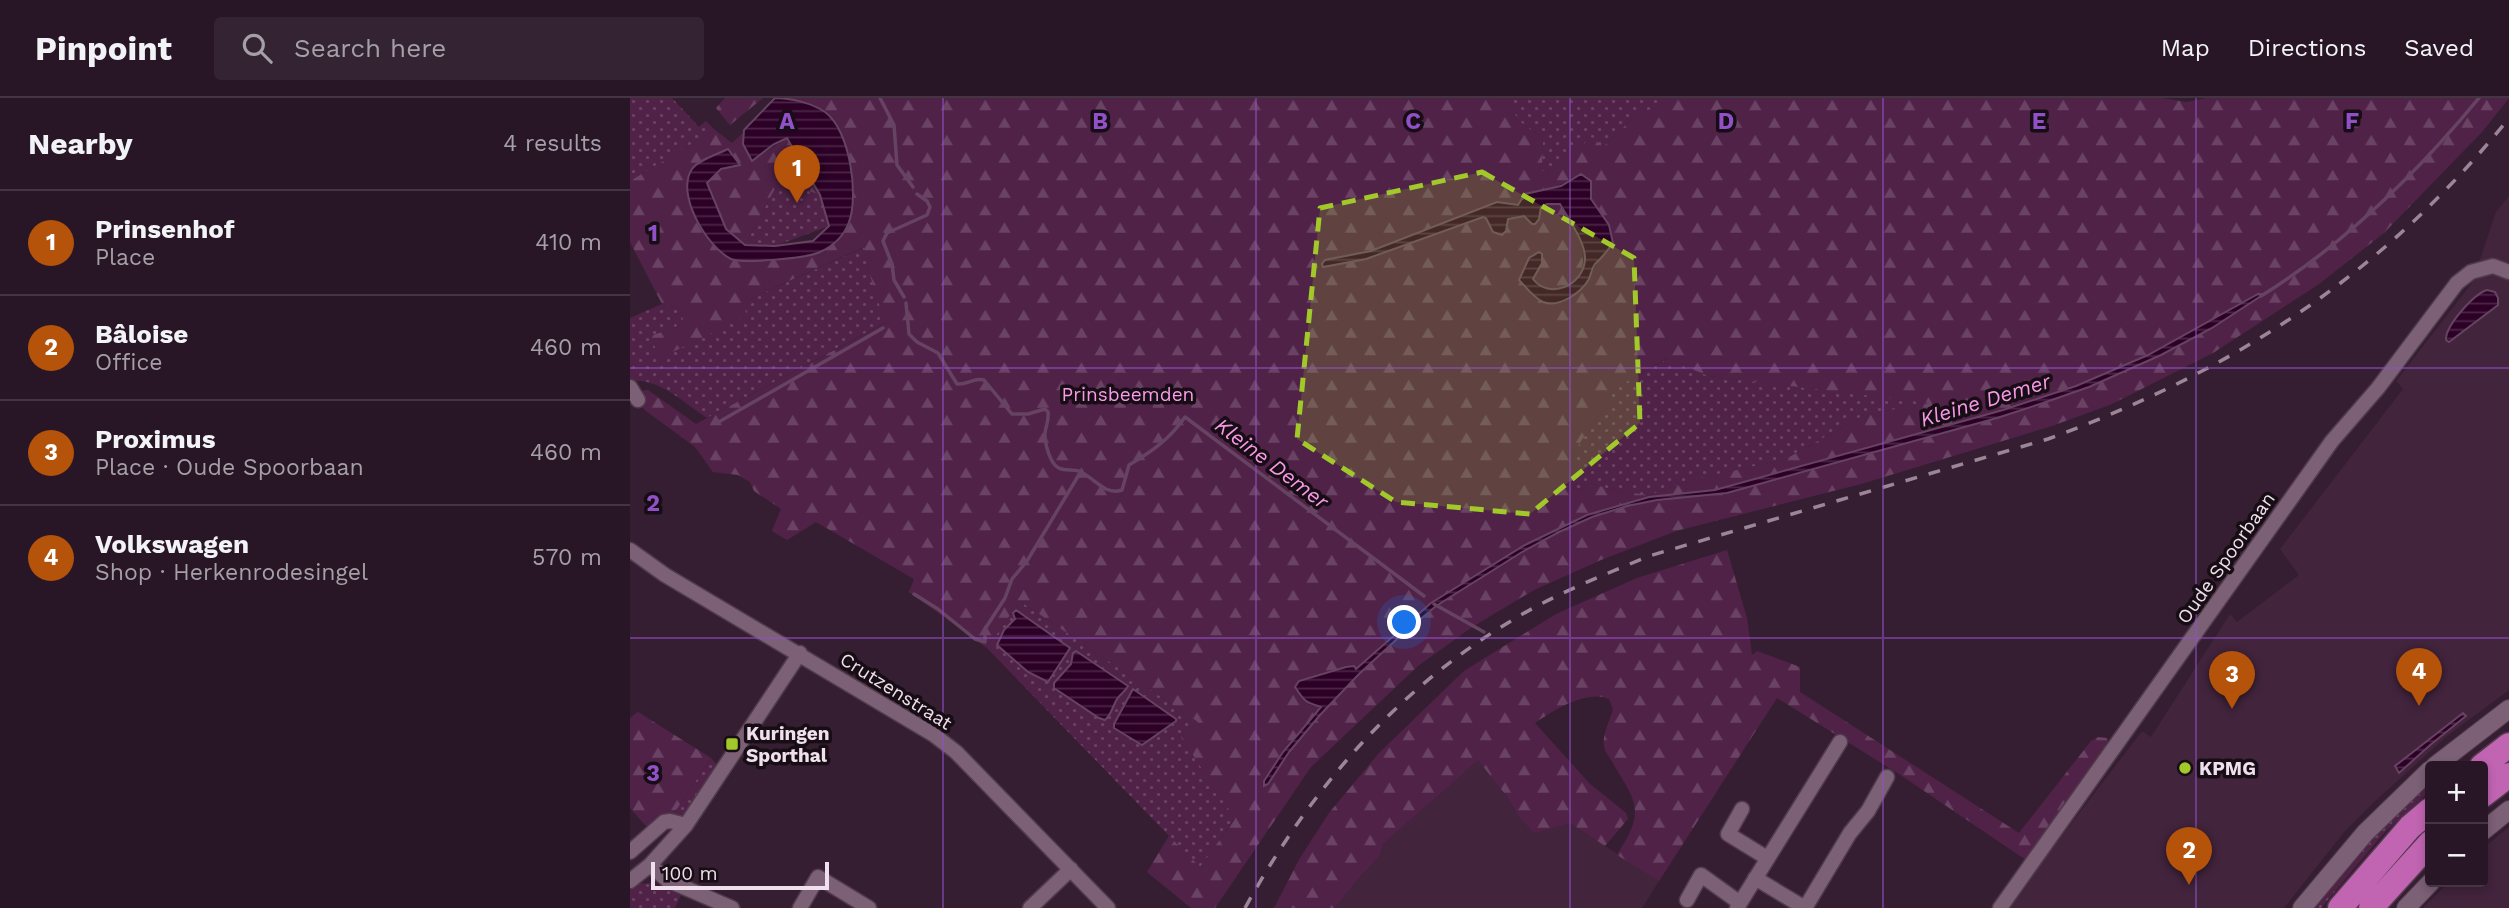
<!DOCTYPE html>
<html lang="en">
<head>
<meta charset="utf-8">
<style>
  :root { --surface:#281626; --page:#342332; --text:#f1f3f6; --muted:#a59fa7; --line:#443543; --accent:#b45309 }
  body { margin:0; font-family:"Work Sans",sans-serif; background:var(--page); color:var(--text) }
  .controls { position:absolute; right:21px; bottom:21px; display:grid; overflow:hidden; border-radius:7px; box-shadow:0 4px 10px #0003 }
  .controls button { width:63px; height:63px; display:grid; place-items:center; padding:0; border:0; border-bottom:2px solid var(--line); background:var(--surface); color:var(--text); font:35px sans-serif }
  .scale { position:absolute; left:21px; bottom:18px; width:178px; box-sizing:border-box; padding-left:7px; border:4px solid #f0dfec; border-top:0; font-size:19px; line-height:24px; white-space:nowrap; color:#f0dfec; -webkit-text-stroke:5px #170d15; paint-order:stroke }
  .you { position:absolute; left:775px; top:525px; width:24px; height:24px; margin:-18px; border:5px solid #fff; border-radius:50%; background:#1a73e8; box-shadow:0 0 0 10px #1a73e833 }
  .badge { display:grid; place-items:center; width:46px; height:46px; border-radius:50%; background:var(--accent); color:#fff; font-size:23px; font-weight:700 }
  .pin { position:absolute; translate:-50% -58px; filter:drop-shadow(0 2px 4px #0008) }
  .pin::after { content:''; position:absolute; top:37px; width:24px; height:21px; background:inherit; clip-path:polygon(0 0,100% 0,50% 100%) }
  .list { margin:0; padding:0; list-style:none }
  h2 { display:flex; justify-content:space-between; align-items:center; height:91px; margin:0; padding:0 28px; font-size:30px }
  h2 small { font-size:23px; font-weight:400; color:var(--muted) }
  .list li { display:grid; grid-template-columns:46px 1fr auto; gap:21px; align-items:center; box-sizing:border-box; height:105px; padding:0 28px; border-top:2px solid var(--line) }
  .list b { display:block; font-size:26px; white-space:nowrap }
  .list p { margin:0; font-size:23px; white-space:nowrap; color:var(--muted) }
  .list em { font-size:23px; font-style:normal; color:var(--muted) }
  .icon { flex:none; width:38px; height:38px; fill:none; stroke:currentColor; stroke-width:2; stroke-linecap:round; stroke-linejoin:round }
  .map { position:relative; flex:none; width:1879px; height:810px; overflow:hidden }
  header { display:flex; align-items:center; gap:42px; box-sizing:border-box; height:98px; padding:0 35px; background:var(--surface); border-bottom:2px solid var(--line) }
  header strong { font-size:33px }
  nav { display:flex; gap:38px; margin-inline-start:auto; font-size:24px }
  .search { width:490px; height:63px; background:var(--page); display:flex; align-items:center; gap:18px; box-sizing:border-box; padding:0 24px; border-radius:7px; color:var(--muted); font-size:26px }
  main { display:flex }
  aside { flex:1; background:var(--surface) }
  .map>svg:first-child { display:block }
  .built { fill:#42243d }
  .grass { fill:url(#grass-dots) }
  .forest { fill:url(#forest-firs); fill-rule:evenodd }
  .water { fill:url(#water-rules); stroke:#674362; stroke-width:2 }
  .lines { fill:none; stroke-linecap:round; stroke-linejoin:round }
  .stream { stroke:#674362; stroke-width:3.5 }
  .minor-casing { stroke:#503b4c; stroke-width:17 }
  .tertiary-casing { stroke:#503b4c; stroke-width:20 }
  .trunk-casing { stroke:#503b4c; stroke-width:27 }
  .minor { stroke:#7c6076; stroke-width:14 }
  .tertiary { stroke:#7c6076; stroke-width:18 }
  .trunk { stroke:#c164b2; stroke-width:24 }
  .rail { stroke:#9a8696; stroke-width:3.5; stroke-dasharray:12 12; stroke-linecap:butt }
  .marked { fill:#a1c92a; fill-opacity:0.2; stroke:#a1c92a; stroke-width:5; stroke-dasharray:14 9; stroke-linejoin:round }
  .grid { fill:none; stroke:#9250c8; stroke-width:2; stroke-opacity:0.55 }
  .poi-dot { fill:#a1c92a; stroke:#170d15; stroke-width:2.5 }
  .labels { text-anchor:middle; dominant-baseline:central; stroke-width:7; stroke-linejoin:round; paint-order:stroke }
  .park-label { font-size:19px; fill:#f99be8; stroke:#170d15 }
  .street-label { font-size:19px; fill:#f0dfec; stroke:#170d15 }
  .poi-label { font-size:19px; font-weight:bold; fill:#f0dfec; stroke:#170d15; text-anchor:start }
  .water-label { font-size:21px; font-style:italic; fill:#f698e5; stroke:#170d15 }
  .grid-label { font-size:23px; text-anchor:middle; font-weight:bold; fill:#9250c8; stroke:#170d15; stroke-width:7; stroke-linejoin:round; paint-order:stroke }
</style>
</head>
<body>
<header>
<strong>Pinpoint</strong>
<div class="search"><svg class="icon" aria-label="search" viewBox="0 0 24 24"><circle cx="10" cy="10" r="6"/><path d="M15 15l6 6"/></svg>Search here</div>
<nav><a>Map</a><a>Directions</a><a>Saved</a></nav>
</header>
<main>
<aside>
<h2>Nearby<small>4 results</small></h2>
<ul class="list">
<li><span class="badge">1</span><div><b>Prinsenhof</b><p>Place</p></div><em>410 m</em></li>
<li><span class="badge">2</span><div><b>Bâloise</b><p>Office</p></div><em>460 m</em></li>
<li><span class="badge">3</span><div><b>Proximus</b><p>Place · Oude Spoorbaan</p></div><em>460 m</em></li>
<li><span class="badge">4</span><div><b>Volkswagen</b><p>Shop · Herkenrodesingel</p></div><em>570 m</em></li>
</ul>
</aside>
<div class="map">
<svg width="1879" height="810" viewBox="0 0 1879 810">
  <defs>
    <pattern id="grass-dots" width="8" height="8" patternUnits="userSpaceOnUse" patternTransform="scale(1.75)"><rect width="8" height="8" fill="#502248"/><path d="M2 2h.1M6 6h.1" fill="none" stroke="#6a4263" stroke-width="1.8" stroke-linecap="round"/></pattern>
    <pattern id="forest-firs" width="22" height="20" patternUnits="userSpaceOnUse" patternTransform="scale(1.75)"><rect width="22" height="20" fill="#502248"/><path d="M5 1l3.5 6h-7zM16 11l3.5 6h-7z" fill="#6a4263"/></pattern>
    <pattern id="water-rules" width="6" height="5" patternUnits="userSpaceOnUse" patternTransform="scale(1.75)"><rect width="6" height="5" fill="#2c0027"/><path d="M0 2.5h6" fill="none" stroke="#4b2546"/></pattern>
  </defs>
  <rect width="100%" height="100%" fill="#361e32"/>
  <path class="built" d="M1879 98V592L1817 638 1742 706 1715 733 1654 810H1380L1414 761 1512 633 1521 639 1600 516 1607 524 1669 477 1650 451 1773 291 1766 283 1842 185 1866 114Z
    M848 661 878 700 889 719 940 725 1029 783 1012 810H705L722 788 750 757 753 746Z
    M1879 729V810H1793L1819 784H1853V750Z"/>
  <path class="grass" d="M0 0H42L69 29 76 23 85 32 0 83Z
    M875 0H1035V7L1006 17 973 49 937 61 923 72 912 73 913 41 889 23Z
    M149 83 190 97 199 128 145 148 115 147Z
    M235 149 238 171 256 224 77 320C54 305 29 280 2 283L0 280V220L32 206 52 211 53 224 44 230 20 238 30 259 113 204Z
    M1037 261 1079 278 1302 305 1234 317 1154 362 1065 381 1020 397 986 393 960 385 949 394 940 382 947 349 977 307 985 290Z
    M390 503 568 624 551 639 605 720 570 770 357 550Z
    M81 660 88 668 56 718 22 732 14 726 30 715H40L47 711Z
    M1800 682V693L1754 735 1691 810H1681L1740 741Z
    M20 785 51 797 45 810H0V792L10 786Z"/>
  <path class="forest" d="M95 0H133L100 27 86 10Z
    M150 0H875L889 23 913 41 912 73 923 72 962 39 973 49 1006 17 1034 7 1035 0H1532L1557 4 1577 0H1879L1852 34 1754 135 1689 186 1583 255 1482 306 1422 328 1231 386 1046 433 971 462 904 492 842 529 788 568 681 669 585 810H561L517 774 539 738 570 769 605 721 551 639 568 624 390 503 357 550 279 494 284 481 186 424 157 442 142 433 151 411 124 393 120 384 108 377 83 374 65 349 16 313 0 298 2 295 18 292 66 326 255 225 238 171 234 149 113 204 117 218 30 260 20 238 44 230 53 224 52 211 32 206 0 144V83L85 32 102 45 114 34 122 63 157 40 190 97 149 83 115 147 96 131 76 85 92 72 109 66 98 51 63 68 57 80 88 150 187 156 219 124ZM943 79 961 83V101L979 128 983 145C973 158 964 168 958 183L910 203 889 182 899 160 912 165 903 181C915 196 929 193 944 184 966 158 943 131 930 106H917L911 109 909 121 901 125 894 118 878 121 876 133 853 119 736 161 695 162 741 153 867 104 888 107 892 99C910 92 928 91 943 79ZM1628 196H1634L1582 230 1532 257 1459 289 1414 305 1367 320 1097 395 1027 402 997 408 962 419 929 434 892 454 806 508 767 541 729 576 690 617 659 655 638 686 634 683 653 654 691 608 679 607 688 577 726 572 801 505 895 447 957 417 1019 399 1085 392 1373 312 1446 288 1518 257ZM1036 261 1079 278 1299 305 1234 317 1154 362 1065 381 1020 397 986 393 960 385 949 394 940 382 947 349 977 307 985 290Z
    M1097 452 1117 520 1122 557 1127 553 1170 569V594L1389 735 1461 643 1468 639 1477 640 1479 649 1396 762 1269 676 1147 600 1029 783 987 757C1013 715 1010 709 984 667 981 661 975 655 974 648 972 636 980 623 983 611L979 601C957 591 922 613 905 625L959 685 996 715 998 721 975 748 940 725 904 735 889 719 878 700 848 662 753 746 750 757 722 788 705 810H644L670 760 699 715 749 655 834 573 926 516 1007 480Z
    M8 614 81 660 47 711 40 715H30L14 726 0 710V620Z"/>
  <path class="water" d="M145 0C160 0 182 5 195 14 220 32 229 97 219 124 214 138 203 148 190 154 179 160 112 166 101 161 77 149 45 96 62 71 68 62 88 56 98 51L110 67 91 71 77 85 96 131 115 147 145 148 183 143 199 128 190 97 157 40 144 46 122 63 113 46 114 32Z
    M951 76 961 83V101L979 127 983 145C977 153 972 160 965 166 962 170 961 176 959 181 951 195 929 210 913 204 904 200 896 189 889 182L899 160 909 154 912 156V165L903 181C919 202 953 188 955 162 956 144 938 121 930 106H917L911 109 909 121 905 126H902L894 118 878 121 876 133 872 137 863 134 856 120 853 119 736 161 693 169 692 166 695 162 741 153 867 104 888 107 895 96 931 88Z
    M1857 192 1865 194 1868 200V207L1819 244 1816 242C1815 228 1844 196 1857 192Z
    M1628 196H1634L1582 230 1531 257 1459 289 1413 305 1367 320 1097 395 1027 402 997 408 962 419 929 434 892 454 806 508 767 541 729 576 690 617 659 654 638 686 634 688V683L653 654 691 609C675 604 675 604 665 589L669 583 716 569 724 568 726 571 801 505 895 447 957 417 1019 399 1085 392 1373 312 1446 288 1518 257Z
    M386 512 440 550 418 584 398 574 367 547 374 532 385 521 383 515Z
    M446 553 498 588C495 594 490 596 487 601 482 609 482 616 475 622L469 620 424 590V585L441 566 443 555Z
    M503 591 546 621V623L512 647 484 630V626Z
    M1833 615 1836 618 1799 648 1769 675 1765 668Z"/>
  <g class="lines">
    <path class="stream" d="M250 0 264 27 267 67 283 89
      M1631 198C1713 147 1788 74 1849 0
      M274 199 264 182 262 166 253 143 257 135 297 117 300 109 297 103 287 96
      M276 205 279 236 287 244 308 255 327 286C338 287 344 279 354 282L382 316H398L415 311 418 314C419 323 416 327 415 335 414 342 418 355 421 361 428 376 439 370 449 373 464 379 474 398 492 392L499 367C521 354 540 341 555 319L794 498
      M87 325 253 230
      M284 496 308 511 345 541 355 544V531L375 500 382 481 397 463 450 375
      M804 506 854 534"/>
    <g class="minor-casing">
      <path id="minor" d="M0 289 8 302
        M0 452 35 477 304 637 326 654 478 810
        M1112 711 1098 736 1137 760
        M0 754 34 724 40 723 56 727
        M20 767 37 782 102 810
        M1125 780 1175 810
        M0 783 20 767 56 727 170 555
        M1057 802 1071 777 1110 805
        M170 810 188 779 239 810
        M400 810 441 771
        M1107 810 1210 644
        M1175 810 1220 735 1238 713 1257 679
        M1370 810 1702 343 1748 290 1827 185 1841 174 1863 168 1879 174"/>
    </g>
    <g class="tertiary-casing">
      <path id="tertiary" d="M1805 668 1879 611
        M1853 733 1879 712
        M1672 810 1735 735 1800 672
        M1776 810 1801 784"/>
    </g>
    <g class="trunk-casing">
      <path id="trunk" d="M1852 668 1879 647
        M1853 697 1879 677
        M1710 810 1780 729 1800 712
        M1741 810 1800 745"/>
    </g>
    <use href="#minor" class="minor"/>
    <use href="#tertiary" class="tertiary"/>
    <use href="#trunk" class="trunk"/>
    <path class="rail" d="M615 810C685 683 778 578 907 508 943 489 981 474 1019 458L1418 341C1603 273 1754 176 1879 20"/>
  </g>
  <path class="marked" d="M852 74 1004 160 1010 325 900 416 766 404 667 341 690 110Z"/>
  <path class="grid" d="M313 0V810M626 0V810M940 0V810M1253 0V810M1566 0V810M0 270H1879M0 540H1879"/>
  <g class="poi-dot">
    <rect x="95" y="639" width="14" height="14" rx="3.5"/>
    <circle cx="1555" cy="670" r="7"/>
  </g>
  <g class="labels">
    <g class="park-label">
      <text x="498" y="296">Prinsbeemden</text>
    </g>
    <g class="street-label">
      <text transform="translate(1596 460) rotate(-55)">Oude Spoorbaan</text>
      <text transform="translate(266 593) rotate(32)">Crutzenstraat</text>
    </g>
    <g class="poi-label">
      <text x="116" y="635">Kuringen<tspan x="116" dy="22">Sporthal</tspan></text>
      <text x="1569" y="670">KPMG</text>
    </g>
    <g class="water-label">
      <text transform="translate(1355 302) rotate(-17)">Kleine Demer</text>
      <text transform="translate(642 365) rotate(37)">Kleine Demer</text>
    </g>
  </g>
  <g class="grid-label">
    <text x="157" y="31">A</text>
    <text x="470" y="31">B</text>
    <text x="783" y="31">C</text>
    <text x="1096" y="31">D</text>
    <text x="1409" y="31">E</text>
    <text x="1722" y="31">F</text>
    <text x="23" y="143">1</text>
    <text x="23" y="413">2</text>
    <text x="23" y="683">3</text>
  </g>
</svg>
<div class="controls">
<button>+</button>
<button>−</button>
</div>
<div class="scale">100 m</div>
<div class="you"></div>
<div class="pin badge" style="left:167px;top:105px">1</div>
<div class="pin badge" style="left:1559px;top:787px">2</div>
<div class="pin badge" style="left:1602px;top:611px">3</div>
<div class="pin badge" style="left:1789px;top:608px">4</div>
</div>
</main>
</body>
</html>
